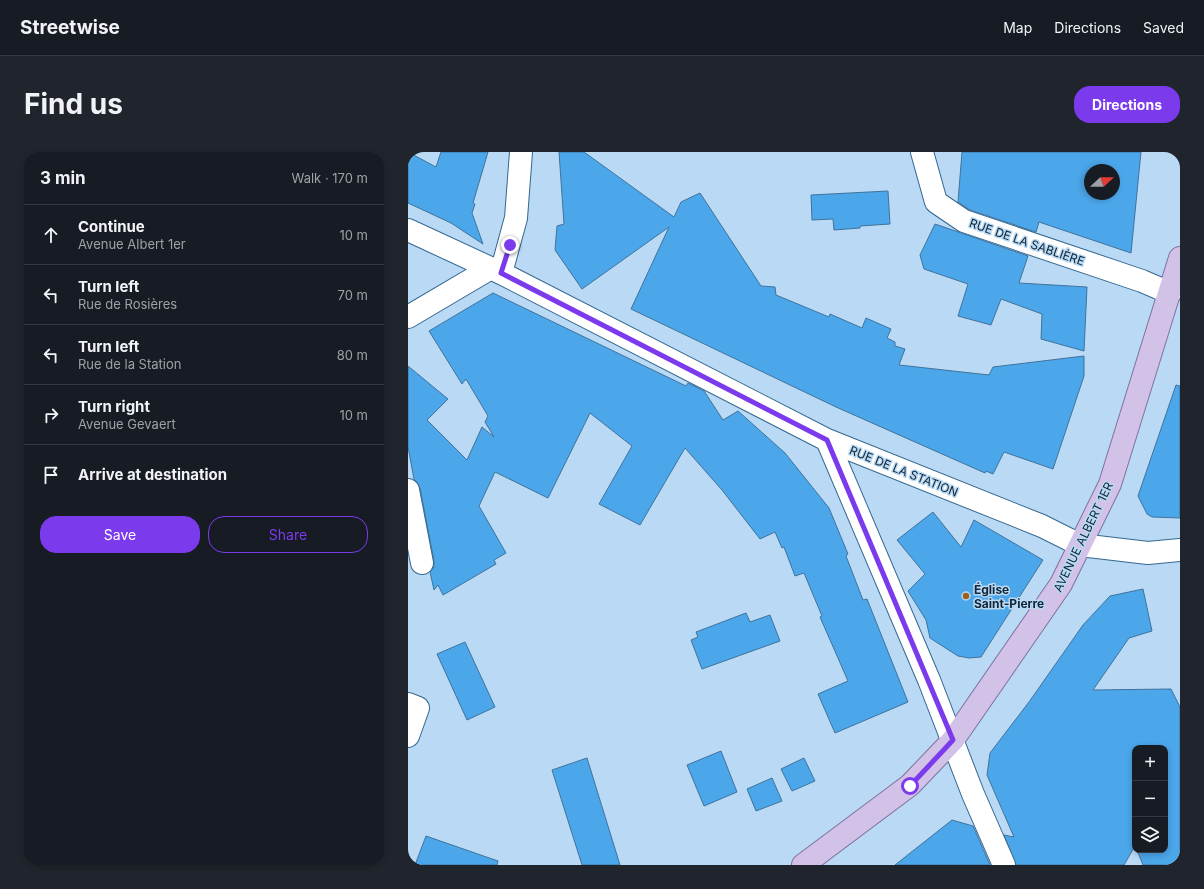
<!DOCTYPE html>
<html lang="en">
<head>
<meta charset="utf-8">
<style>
  :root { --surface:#171b24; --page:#20242c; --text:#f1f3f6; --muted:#9ea1a6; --line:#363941; --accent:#7c3aed }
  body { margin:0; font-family:Inter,sans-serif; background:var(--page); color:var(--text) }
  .controls { position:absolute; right:12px; bottom:12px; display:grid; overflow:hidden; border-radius:8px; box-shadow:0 2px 6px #0003 }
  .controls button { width:36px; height:36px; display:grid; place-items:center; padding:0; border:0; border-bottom:1px solid var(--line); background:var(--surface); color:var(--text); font:20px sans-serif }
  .compass { position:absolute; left:676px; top:12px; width:36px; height:36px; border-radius:50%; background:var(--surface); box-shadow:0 2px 6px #0003; rotate:69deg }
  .stop { position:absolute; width:12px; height:12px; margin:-9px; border:3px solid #7c3aed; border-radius:50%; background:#fff }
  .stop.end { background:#7c3aed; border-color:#fff; box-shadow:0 1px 4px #0008 }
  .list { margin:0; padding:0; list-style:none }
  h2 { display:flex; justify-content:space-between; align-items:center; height:52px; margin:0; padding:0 16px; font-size:17px }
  h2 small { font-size:13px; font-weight:400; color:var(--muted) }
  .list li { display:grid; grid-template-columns:26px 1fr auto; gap:12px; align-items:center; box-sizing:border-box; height:60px; padding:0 16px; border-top:1px solid var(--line) }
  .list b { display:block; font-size:15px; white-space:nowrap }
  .list p { margin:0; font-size:13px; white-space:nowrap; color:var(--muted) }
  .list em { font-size:13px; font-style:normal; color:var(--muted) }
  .actions { display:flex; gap:8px; padding:12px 16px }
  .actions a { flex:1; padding:9px 0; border:1px solid var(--accent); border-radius:16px; text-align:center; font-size:14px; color:var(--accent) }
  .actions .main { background:var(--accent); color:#fff }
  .icon { flex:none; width:22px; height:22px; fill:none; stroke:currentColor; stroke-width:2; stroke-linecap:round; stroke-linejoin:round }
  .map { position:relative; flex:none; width:772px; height:713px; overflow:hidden; border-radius:16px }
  header { display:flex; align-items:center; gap:24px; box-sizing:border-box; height:56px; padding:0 20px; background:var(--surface); border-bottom:1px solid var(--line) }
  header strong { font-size:19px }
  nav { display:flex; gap:22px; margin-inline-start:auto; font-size:14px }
  .intro { display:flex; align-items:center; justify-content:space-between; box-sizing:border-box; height:96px; padding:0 24px }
  h1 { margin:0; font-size:28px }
  .button { padding:10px 18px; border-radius:16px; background:var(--accent); color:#fff; font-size:14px; font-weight:700 }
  main { display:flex; gap:24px; padding:0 24px }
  aside { flex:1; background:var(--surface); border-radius:16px; box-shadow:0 2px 6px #0003 }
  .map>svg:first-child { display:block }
  .building { fill:#4ba6ea; stroke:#40739c; fill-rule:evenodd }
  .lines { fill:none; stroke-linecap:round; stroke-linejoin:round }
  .minor-casing { stroke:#356890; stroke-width:24 }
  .major-casing { stroke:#7c729f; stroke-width:24 }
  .minor { stroke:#fff; stroke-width:22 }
  .major { stroke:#d3c2e7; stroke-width:22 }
  .route { stroke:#7c3aed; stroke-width:5 }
  .poi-dot { fill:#9a601e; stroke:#b9d9f5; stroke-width:1.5 }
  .labels { text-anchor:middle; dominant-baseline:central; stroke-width:3; stroke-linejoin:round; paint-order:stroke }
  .street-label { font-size:12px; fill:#122738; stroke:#b9d9f5 }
  .poi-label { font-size:12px; font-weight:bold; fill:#122738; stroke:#b9d9f5; text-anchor:start }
</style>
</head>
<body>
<header>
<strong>Streetwise</strong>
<nav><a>Map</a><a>Directions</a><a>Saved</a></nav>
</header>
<div class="intro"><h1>Find us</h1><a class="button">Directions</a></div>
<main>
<aside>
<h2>3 min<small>Walk · 170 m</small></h2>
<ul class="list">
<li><svg class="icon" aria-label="ahead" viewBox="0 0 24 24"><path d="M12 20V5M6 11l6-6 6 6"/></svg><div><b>Continue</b><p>Avenue Albert 1er</p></div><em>10 m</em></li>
<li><svg class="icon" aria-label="left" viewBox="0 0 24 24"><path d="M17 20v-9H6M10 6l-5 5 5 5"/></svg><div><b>Turn left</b><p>Rue de Rosières</p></div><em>70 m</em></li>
<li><svg class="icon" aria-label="left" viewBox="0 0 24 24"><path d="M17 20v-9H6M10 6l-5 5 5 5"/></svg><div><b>Turn left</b><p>Rue de la Station</p></div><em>80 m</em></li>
<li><svg class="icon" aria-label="right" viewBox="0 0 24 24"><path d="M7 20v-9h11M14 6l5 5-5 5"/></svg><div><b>Turn right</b><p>Avenue Gevaert</p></div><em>10 m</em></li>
<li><svg class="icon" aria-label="arrive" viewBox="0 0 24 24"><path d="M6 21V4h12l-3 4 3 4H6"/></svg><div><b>Arrive at destination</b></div></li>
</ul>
<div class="actions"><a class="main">Save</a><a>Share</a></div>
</aside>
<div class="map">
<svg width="772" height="713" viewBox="0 0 772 713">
  <rect width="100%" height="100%" fill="#b9d9f5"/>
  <path class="building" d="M0 0 28 15 33 0H80L65 51 67 52 64 61 75 92 43 71 0 51Z
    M151 0H176L266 65 273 50 292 41 353 134 367 135 368 143 421 165 422 162 454 176 458 166 483 177 479 186 487 190V194L497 197 491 213 581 223 585 215 676 204V224L645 317 596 300 585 322 578 319 577 321 428 255 223 157 261 75 174 137 147 98 149 74 156 72Z
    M554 0H733L723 101 631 70 628 80 562 58 550 50ZM682 18H706V42H682Z
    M480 39 482 72 452 74V76L426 78 425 67 404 68 403 43Z
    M527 72 620 104 611 131 679 135 676 199 633 187 634 162 593 147 583 173 550 164 560 132 516 117 512 103Z
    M85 141 278 234 280 231 296 239 315 268 330 259 377 301 421 356 440 402 438 404 455 448 459 447 500 550 427 581 410 542 440 529 412 465 414 464 396 421 387 424 376 395 374 396 367 380 352 387 314 338 277 296 232 373 191 352 224 294 182 261 140 346 87 320 71 354 98 401 86 408 88 412 35 443 30 433 26 438 22 420 26 415V409L12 336 6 327 0 295V214L40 247 19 268 59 308 74 275 86 285 77 270 80 264 58 227 54 232 21 179Z
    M768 233 772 234V366L744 365 739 362 730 344Z
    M525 360 553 395 566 368 635 408 573 505 561 506 550 504 522 486 518 468 500 439 517 422 489 388Z
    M735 437 744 479 721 486 685 538 763 537 772 555V713H735L729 698H757V596H727V694L716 713H608L596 683 606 685 579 623 582 601 621 550 675 473 702 444Z
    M338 461 342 470 362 463 372 489 294 517 283 488 290 485 288 480Z
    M57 490 87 555 59 568 29 502Z
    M313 599 329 640 296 654 279 613Z
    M179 606 212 713H174L144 618Z
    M396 606 407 629 384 639 373 617Z
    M364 626 374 649 348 659 339 637Z
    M544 668 565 674 582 713H487Z
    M18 684 90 709 89 713H7Z"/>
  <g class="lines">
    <g class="minor-casing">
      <path id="minor" d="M514 0 528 50 556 69 734 129 762 141
        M0 78 93 121 419 288 634 374 672 393 740 401 772 398
        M93 121 108 66 113 0
        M0 165 83 116
        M419 288 521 528 565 642 596 713
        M0 338 14 411
        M0 552 10 556 0 584"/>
    </g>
    <g class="major-casing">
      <path id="major" d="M395 713 502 633 545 588 653 432 702 332 772 106"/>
    </g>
    <use href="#minor" class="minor"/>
    <use href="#major" class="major"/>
  </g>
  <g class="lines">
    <path class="route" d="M102 93 93 121 419 288 545 588 502 634"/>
  </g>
  <circle class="poi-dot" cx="558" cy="444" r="4"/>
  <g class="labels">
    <g class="street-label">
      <text transform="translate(619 90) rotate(19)">RUE DE LA SABLIÈRE</text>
      <text transform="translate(496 319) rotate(22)">RUE DE LA STATION</text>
      <text transform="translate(675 385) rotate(-64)">AVENUE ALBERT 1ER</text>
    </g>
    <g class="poi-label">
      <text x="566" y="437">Église<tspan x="566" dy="14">Saint-Pierre</tspan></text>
    </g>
  </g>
</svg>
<div class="controls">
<button>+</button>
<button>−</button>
<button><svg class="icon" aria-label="layers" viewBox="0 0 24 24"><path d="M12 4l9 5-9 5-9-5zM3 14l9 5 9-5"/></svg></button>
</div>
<svg class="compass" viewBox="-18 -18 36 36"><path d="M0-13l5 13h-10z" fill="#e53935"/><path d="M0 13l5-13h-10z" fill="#9ea1a6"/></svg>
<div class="stop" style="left:502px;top:634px"></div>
<div class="stop end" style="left:102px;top:93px"></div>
</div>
</main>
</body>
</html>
